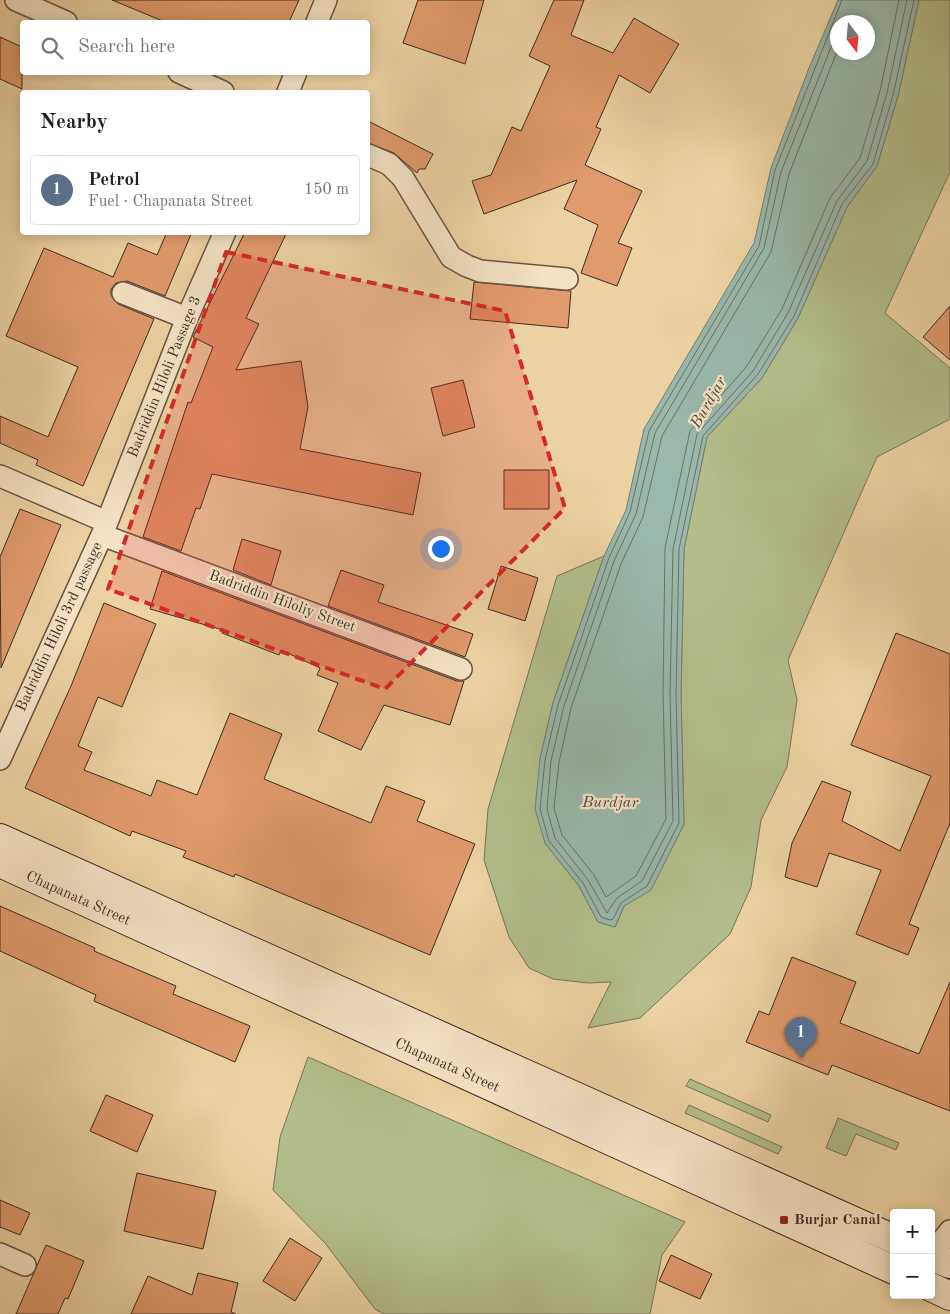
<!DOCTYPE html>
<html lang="en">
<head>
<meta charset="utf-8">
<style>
  :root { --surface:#fff; --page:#f2f2f2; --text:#202124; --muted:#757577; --line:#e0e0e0; --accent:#7c3aed }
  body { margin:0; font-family:"Old Standard TT",serif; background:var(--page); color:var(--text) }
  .controls { position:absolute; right:15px; bottom:15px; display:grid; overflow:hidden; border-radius:5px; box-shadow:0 2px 12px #0003 }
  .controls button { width:45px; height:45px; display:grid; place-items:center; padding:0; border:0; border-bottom:1px solid var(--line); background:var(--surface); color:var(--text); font:25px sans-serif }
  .compass { position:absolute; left:830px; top:15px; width:45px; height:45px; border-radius:50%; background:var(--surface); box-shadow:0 2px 12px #0003; rotate:164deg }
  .you { position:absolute; left:440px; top:548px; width:18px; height:18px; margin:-12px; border:4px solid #fff; border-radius:50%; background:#1a73e8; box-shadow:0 0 0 8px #1a73e833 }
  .badge { display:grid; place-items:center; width:32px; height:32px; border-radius:50%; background:var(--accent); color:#fff; font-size:16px; font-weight:700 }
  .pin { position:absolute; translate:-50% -41px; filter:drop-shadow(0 1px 2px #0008) }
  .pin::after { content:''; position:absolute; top:26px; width:18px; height:15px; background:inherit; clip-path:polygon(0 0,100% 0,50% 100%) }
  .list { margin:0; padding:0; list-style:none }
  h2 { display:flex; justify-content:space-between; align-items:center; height:65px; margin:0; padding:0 20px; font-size:21px }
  h2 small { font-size:16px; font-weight:400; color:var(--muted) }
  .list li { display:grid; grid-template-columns:32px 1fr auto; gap:15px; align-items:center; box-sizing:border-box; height:70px; margin:0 10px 10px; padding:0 10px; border:1px solid var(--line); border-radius:5px }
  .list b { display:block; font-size:19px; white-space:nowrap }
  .list p { margin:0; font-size:16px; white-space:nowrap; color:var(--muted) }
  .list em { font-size:16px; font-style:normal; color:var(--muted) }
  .icon { flex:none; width:28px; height:28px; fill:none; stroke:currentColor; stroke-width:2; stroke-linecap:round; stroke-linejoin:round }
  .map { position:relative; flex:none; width:950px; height:1314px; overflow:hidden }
  .search { position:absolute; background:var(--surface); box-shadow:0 2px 12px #0003; left:20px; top:20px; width:350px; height:55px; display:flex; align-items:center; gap:12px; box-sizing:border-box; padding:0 18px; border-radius:5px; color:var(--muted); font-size:19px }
  .panel { position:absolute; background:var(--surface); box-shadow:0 2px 12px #0003; left:20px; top:90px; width:350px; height:145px; border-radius:5px }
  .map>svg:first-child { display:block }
  .green { fill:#b2bd89; stroke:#777556 }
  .water { fill:#99b7aa; stroke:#748074; fill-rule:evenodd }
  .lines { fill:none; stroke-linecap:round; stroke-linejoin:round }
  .shore { stroke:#6a7267; stroke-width:1 }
  .building { fill:#e09a6b; stroke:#3c2d24 }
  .street-casing { stroke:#685644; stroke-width:24 }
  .secondary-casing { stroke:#3c2d24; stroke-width:30 }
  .street { stroke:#f3e2c3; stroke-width:21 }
  .secondary { stroke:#f3e2c3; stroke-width:28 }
  .marked { fill:#d62828; fill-opacity:0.2; stroke:#d62828; stroke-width:4; stroke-dasharray:10 6; stroke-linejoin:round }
  .poi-dot { fill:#8f2418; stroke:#f3e2c3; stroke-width:2 }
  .labels { text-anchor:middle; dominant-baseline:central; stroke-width:4.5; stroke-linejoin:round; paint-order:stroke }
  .street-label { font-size:15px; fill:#3c2d24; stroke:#f3e2c3 }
  .poi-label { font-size:15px; font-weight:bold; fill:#3c2d24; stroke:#f3e2c3; text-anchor:start }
  .water-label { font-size:16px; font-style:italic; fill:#4f493f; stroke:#f3e2c3 }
</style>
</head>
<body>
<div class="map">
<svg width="950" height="1314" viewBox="0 0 950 1314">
  <rect width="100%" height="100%" fill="#ecd2a2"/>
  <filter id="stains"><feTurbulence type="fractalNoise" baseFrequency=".004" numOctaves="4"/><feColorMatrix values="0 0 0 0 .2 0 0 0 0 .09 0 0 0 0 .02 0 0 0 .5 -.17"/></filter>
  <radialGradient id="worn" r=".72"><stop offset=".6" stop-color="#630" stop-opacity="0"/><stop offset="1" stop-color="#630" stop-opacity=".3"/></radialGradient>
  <path class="green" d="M919 0H950V172L885 313 950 368V419L877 457 788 660 797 700 787 767 761 820 751 887 730 934 640 1018 588 1028 611 982 588 983 553 979 529 968 509 937 484 860 488 809 557 576 604 556 553 703 540 759 545 843 579 886 598 922 615 927 624 906 651 889 684 824 681 694 684 549 707 437 762 378 798 318 847 207 877 166 898 96Z
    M308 1057 685 1222 662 1255 650 1314H384L375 1309 325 1243 273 1190 280 1137Z
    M690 1079 771 1115 768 1122 686 1086Z
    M689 1105 782 1147 778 1154 685 1113Z
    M838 1118 899 1143 896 1150 856 1134 846 1156 826 1148Z"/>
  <path class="water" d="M838 0H919L898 96 877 166 847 207 798 318 762 378 707 437 684 549 681 694 684 824 651 890 624 906 615 927 598 922 579 886 545 843 535 809 540 759 553 703 604 556 626 510 644 429 754 243 771 168 809 68ZM838 22H868V52H838Z"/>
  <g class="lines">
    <path class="shore" d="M842 0 775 170 759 246 649 431 630 512 609 558 558 705 545 760 540 809 549 841 583 883 601 917 610 920 613 919 621 903 647 886 679 823 676 694 679 549 703 436 758 374 794 316 842 204 873 164 893 95 914 0
      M838 30 781 172 764 248 655 433 636 514 614 561 564 706 551 761 547 809 555 838 588 880 607 913 617 898 642 881 673 821 670 694 673 549 697 434 753 371 788 313 837 201 867 161 887 93 907 0
      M838 49 789 174 771 252 662 436 643 517 621 564 571 708 559 762 554 808 562 835 594 875 606 897 636 876 666 819 663 694 665 548 690 431 747 366 782 309 830 198 860 158 880 91 899 0"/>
  </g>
  <path class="building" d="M112 0H299L289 22H165Z
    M418 0H484L465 64 403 43Z
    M554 0H584L571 35 613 53 634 18 679 44 650 93 619 75 596 127 601 129 585 165 642 191 618 243 632 248 617 286 581 273 598 225 564 209 577 180 484 214 472 181 491 175 512 127 521 131 550 66 529 56Z
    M0 37 22 47V89L0 79Z
    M368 121 433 154 425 169H419L417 173 394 153 368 143Z
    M167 232H192L165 296 127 281 116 283 111 289V295L118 304 154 319 83 486 36 465 38 460 0 443V416L48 437 78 367 6 336 44 248 113 277 128 243 157 255Z
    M245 232H287L246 318 259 324 236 370 301 361 308 407 300 449 421 473 413 515 212 474 200 509 196 508 181 551 143 537 188 402 191 403 213 347 193 337Z
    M474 282 571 291 568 328 470 319Z
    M950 306V360L923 337Z
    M463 380 475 427 443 436 431 388Z
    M504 470H549V509H504Z
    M20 509 61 525 1 668 0 557Z
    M242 539 281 551 271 585 233 570Z
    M501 566 538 578 525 621 488 609Z
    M341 570 384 585 378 602 473 634 465 657 328 606Z
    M162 571 457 681H464L450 725 384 705 361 750 318 731 338 683 317 675 320 668 281 650 279 655 222 633 223 630 150 609Z
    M104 603 156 624 122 707 98 697 78 746 92 752 84 770 151 796 157 780 197 795 230 713 282 734 264 779 371 823 386 786 425 801 417 821 475 844 430 955 235 874 234 877 183 857 186 851 132 831 130 836 25 788 71 686Z
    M896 633 950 654V823L909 924 919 928 908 955 856 934 881 870 829 853 817 887 785 877 792 843 822 781 851 792 842 821 900 851 931 776 851 745Z
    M0 906 95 948 94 951 176 986 173 994 250 1026 235 1062 94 1001 96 995 0 951Z
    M792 957 856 982 840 1023 919 1054 950 982V1111L832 1065 828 1075 746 1042 759 1011 769 1015Z
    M106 1095 153 1115 137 1152 90 1131Z
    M137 1173 216 1191 203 1249 124 1231Z
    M0 1200 30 1213 20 1235 0 1227Z
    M290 1238 322 1258 295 1301 263 1281Z
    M46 1245 84 1261 68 1299 65 1298 58 1314H16Z
    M671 1255 712 1274 700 1299 659 1281Z
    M198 1273 238 1283 231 1312 236 1314H131L148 1276 192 1295Z"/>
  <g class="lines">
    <g class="street-casing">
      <path id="street" d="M16 0 66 22
        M317 22 326 0
        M179 72 223 92
        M288 92 296 72
        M368 155 389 164 403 178 451 257 467 266 480 271 567 279
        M123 293 187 318
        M0 476 107 522
        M102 535 461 669
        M0 759 102 535 187 318 225 232
        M0 1254 25 1265
        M931 1255 950 1231"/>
    </g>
    <g class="secondary-casing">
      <path id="secondary" d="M0 838 894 1239
        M0 863 894 1270
        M931 1256 950 1264
        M931 1287 950 1296"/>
    </g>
    <use href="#street" class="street"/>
    <use href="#secondary" class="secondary"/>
  </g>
  <path class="marked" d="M226 252 505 311 565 508 385 689 108 589Z"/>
  <rect class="poi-dot" x="779" y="1215" width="10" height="10" rx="2.5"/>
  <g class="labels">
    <g class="street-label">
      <text transform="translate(165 377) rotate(-68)">Badriddin Hiloli Passage 3</text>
      <text transform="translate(282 602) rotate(20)">Badriddin Hiloliy Street</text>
      <text transform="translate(60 627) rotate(-65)">Badriddin Hiloli 3rd passage</text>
      <text transform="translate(78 899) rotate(24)">Chapanata Street</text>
      <text transform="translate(447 1066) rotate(24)">Chapanata Street</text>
    </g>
    <g class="poi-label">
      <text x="794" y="1220">Burjar Canal</text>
    </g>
    <g class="water-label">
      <text transform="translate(709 403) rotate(-60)">Burdjar</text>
      <text x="610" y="803">Burdjar</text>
    </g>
  </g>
  <rect width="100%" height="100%" filter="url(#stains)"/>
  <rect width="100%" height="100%" fill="url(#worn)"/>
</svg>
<div class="controls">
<button>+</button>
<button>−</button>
</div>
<svg class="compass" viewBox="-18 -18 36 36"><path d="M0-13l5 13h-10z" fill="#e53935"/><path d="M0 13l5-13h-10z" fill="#757577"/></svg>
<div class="you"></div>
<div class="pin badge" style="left:801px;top:1058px;background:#5c6f8a">1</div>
<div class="search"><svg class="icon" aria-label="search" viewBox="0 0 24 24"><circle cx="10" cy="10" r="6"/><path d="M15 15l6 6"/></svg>Search here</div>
<section class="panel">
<h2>Nearby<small></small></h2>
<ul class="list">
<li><span class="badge" style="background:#5c6f8a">1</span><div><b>Petrol</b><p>Fuel · Chapanata Street</p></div><em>150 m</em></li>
</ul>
</section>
</div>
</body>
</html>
